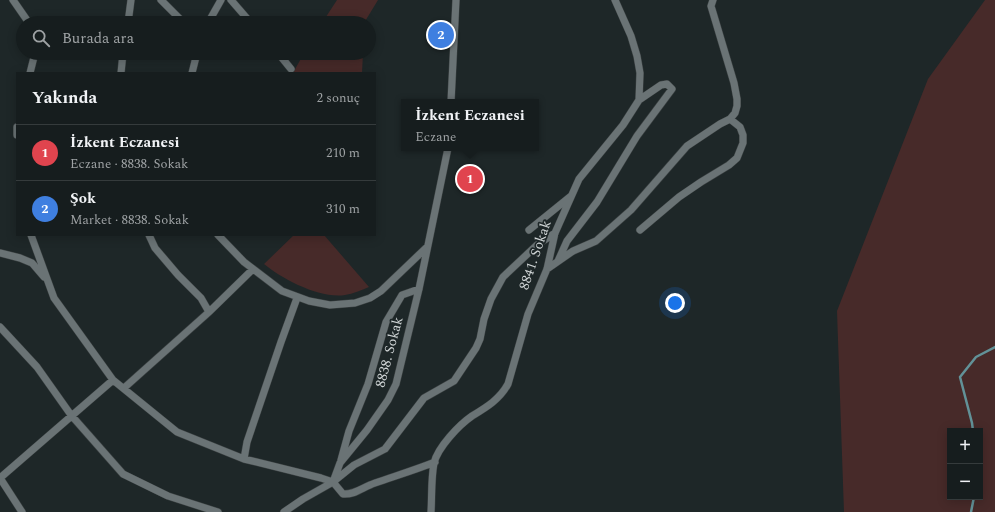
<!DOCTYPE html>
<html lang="tr">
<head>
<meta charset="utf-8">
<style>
  :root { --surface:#161d1e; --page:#232a2b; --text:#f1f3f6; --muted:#9ea2a4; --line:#353b3c; --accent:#d93025 }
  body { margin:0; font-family:Spectral,serif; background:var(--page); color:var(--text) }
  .controls { position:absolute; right:12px; bottom:12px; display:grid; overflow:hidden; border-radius:0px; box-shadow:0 2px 10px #0003 }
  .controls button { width:36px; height:36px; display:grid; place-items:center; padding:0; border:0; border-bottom:1px solid var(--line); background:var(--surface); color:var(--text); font:20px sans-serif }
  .you { position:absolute; left:675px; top:303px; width:14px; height:14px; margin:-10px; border:3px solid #fff; border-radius:50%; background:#1a73e8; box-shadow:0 0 0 6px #1a73e833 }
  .badge { display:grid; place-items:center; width:26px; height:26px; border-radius:50%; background:var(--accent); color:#fff; font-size:13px; font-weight:700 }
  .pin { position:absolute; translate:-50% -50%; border:2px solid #fff; box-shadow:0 1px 4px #0006 }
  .popup { position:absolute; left:401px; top:99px; width:138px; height:52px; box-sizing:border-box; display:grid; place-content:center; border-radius:0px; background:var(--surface); filter:drop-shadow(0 1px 3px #0005); font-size:13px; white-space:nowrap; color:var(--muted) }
  .popup b { font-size:15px; color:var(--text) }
  .popup::after { content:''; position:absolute; left:50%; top:100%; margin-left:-8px; border:8px solid transparent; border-top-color:var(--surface) }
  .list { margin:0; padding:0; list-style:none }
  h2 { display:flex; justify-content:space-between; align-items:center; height:52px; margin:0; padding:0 16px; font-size:17px }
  h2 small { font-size:13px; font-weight:400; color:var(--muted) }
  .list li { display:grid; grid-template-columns:26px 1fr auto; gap:12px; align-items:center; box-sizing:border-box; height:56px; padding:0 16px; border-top:1px solid var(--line) }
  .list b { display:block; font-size:15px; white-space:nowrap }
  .list p { margin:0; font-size:13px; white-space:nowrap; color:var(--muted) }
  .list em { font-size:13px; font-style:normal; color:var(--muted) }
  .icon { flex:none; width:22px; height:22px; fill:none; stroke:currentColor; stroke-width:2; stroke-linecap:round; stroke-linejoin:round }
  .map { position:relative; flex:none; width:995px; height:512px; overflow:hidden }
  .search { position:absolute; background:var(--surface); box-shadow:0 2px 10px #0003; left:16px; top:16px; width:360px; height:44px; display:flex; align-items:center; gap:10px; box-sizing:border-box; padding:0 14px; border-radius:22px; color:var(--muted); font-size:15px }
  .panel { position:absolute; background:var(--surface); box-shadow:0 2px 10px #0003; left:16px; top:72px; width:360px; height:164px; border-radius:0px }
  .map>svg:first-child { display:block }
  .green { fill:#472a29; fill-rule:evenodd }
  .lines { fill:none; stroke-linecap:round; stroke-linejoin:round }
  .stream { stroke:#629298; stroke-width:2.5 }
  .street-casing { stroke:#3c4243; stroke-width:8 }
  .street { stroke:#6a7375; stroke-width:7 }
  .labels { text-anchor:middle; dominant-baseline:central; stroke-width:3.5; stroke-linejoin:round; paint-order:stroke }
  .street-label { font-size:14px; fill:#d0d5d6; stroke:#1e2728 }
</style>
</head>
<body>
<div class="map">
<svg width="995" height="512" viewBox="0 0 995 512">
  <rect width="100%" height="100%" fill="#1e2728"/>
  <path class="green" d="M337 0H378L364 23H322Z
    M985 0H995V512H844L837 311 928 79ZM950 431H980V497H950Z
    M304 53H363L362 73H293Z
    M294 235H324L369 287C361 290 353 294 345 295 320 299 282 279 264 264Z"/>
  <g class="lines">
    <path class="stream" d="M973 431 972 423 960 377 976 357 995 347
      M971 512 974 497"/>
    <g class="street-casing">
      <path id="street" d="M13 0 29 23
        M161 0 184 23
        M231 0 251 23
        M128 23 131 0
        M208 23 221 0
        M278 53 291 69
        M30 73 35 53
        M121 73 123 53
        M192 73 197 53
        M451 102 456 0
        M17 127V135
        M529 230 571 196
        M640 230 679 197 701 182 729 165 737 158 743 143V135L740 127 730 119
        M149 235 155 248 178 275 201 298 209 312
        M218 235 244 262 282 291 309 301 330 305 355 303 370 298 381 291 426 248
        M0 253 20 258 32 263 44 277
        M558 261 567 241 597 202 637 136 672 89 667 84 661 85 639 100
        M547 269 573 251 596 241 631 210 687 146 720 124 730 119 735 113 737 106V99L734 83 711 6 713 0
        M0 327 37 367 71 415 123 474 168 496 218 512
        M113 380 177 432 244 459 321 478 333 482
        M124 388 209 312 253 269
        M244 459 247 442 281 342 297 298
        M341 460 349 431 368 384 386 322 402 295 419 289
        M435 462C415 470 395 476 375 483 363 487 355 495 343 494L333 482 340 463 367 430 388 400 396 384 419 289 448 148
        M22 512 0 478 113 380 54 298 31 235
        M284 512 303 499 333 482 354 465 385 449 424 398 454 381 476 348 480 339 484 319 491 299 503 277 537 245 555 233
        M431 512C432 496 431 479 434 463 438 447 459 425 472 416 487 407 500 399 508 384L528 314 547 269 555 233 579 179 623 125 639 100 640 73 637 56 631 36 615 0"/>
    </g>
    <use href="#street" class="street"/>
  </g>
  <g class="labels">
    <g class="street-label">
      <text transform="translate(535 255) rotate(-71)">8841. Sokak</text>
      <text transform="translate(389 352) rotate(-75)">8838. Sokak</text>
    </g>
  </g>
</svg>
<div class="controls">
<button>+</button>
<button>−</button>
</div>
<div class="you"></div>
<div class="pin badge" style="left:470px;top:179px;background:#e0444e">1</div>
<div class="popup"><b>İzkent Eczanesi</b>Eczane</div>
<div class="pin badge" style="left:441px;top:35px;background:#3f7fe0">2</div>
<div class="search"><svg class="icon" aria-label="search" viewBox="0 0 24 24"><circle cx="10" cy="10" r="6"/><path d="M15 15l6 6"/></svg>Burada ara</div>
<section class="panel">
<h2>Yakında<small>2 sonuç</small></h2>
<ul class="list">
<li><span class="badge" style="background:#e0444e">1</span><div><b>İzkent Eczanesi</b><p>Eczane · 8838. Sokak</p></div><em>210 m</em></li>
<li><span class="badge" style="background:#3f7fe0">2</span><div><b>Şok</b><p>Market · 8838. Sokak</p></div><em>310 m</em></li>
</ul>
</section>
</div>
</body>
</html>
